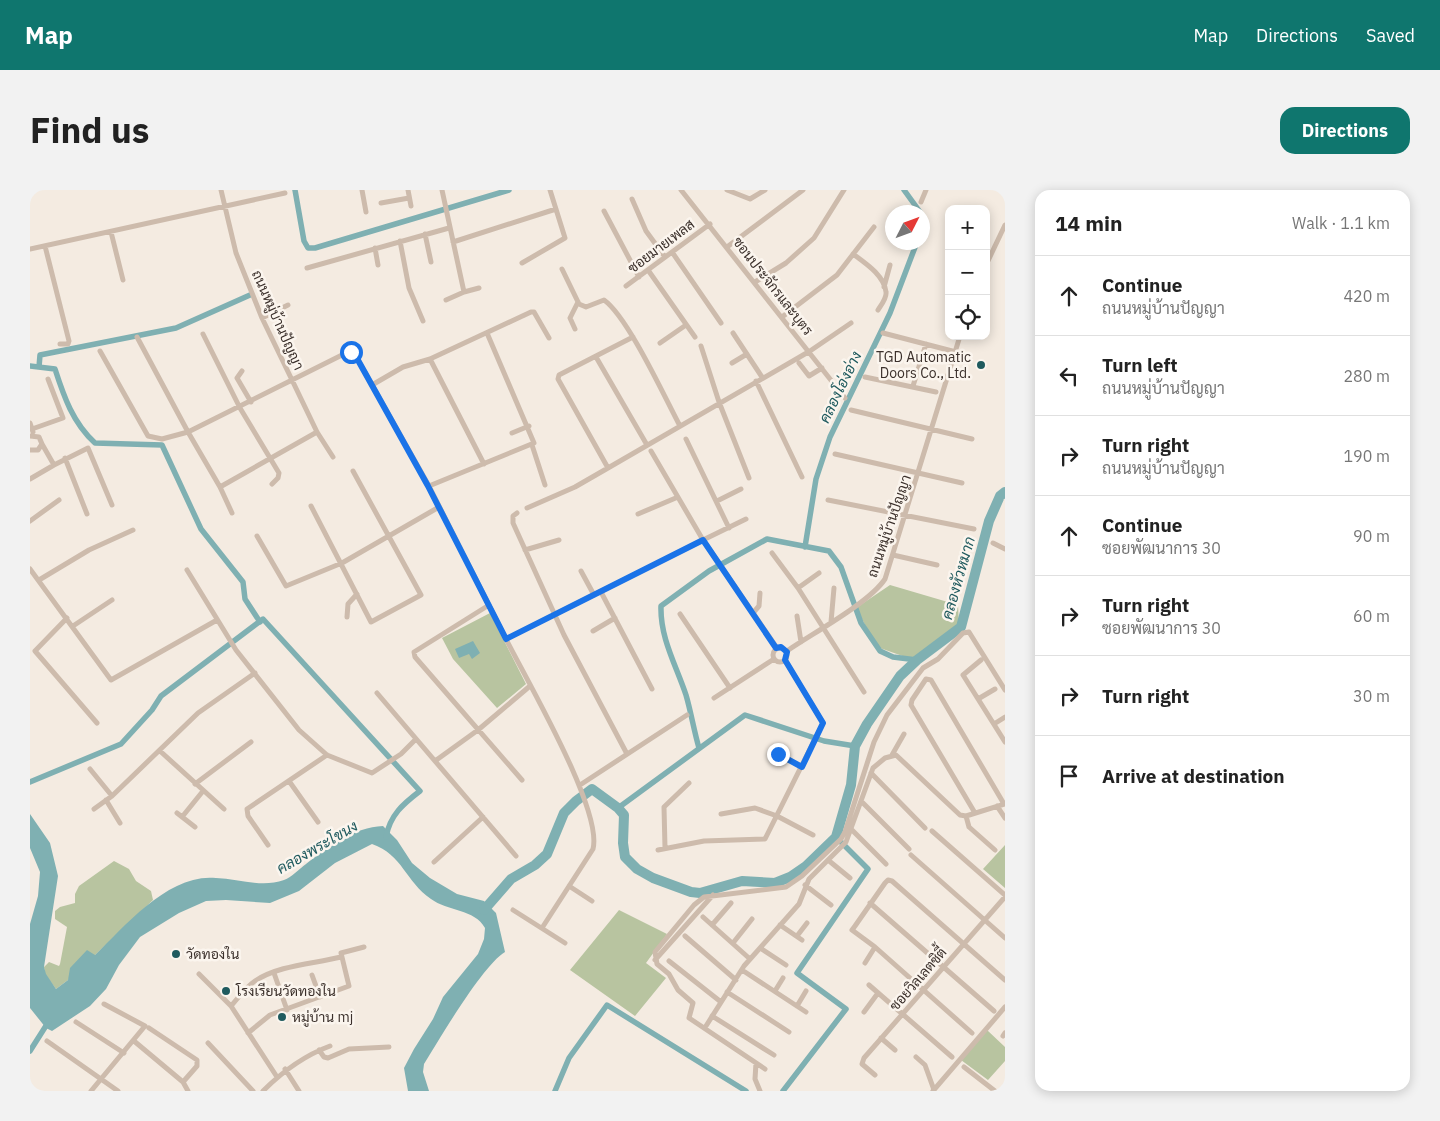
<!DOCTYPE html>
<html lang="en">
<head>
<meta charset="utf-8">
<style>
  :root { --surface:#fff; --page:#f2f2f2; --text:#222; --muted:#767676; --line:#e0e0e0; --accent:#0f766e }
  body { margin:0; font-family:"IBM Plex Sans",Sarabun,sans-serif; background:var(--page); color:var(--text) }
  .controls { position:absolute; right:15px; top:15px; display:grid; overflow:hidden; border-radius:10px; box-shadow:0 2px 12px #0003 }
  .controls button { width:45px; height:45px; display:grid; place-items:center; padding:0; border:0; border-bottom:1px solid var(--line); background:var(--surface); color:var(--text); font:25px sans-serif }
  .compass { position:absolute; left:855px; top:15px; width:45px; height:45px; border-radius:50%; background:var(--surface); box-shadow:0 2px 12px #0003; rotate:48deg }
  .stop { position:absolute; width:15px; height:15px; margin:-11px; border:4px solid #1a73e8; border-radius:50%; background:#fff }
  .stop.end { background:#1a73e8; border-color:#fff; box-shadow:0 1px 5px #0008 }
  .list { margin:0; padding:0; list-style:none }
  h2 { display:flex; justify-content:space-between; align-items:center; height:65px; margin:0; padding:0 20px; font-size:21px }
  h2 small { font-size:16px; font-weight:400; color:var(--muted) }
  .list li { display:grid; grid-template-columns:32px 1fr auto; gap:15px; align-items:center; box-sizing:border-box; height:80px; padding:0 20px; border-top:1px solid var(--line) }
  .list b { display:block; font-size:19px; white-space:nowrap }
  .list p { margin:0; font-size:16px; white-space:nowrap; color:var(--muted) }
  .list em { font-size:16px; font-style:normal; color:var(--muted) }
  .icon { flex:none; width:28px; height:28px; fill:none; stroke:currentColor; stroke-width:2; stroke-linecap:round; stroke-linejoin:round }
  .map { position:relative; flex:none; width:975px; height:901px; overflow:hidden; border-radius:15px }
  header { display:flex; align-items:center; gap:30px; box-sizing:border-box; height:70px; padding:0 25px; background:var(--accent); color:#fff }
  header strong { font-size:24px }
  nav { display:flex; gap:28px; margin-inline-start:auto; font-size:18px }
  .intro { display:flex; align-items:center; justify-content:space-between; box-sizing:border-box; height:120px; padding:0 30px }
  h1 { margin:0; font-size:35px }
  .button { padding:12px 22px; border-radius:15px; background:var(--accent); color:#fff; font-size:18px; font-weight:700 }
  main { display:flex; gap:30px; padding:0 30px }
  aside { flex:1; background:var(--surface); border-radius:15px; box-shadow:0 2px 12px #0003 }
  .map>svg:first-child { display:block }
  .green { fill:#b8c4a0 }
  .water { fill:#7fb0b2 }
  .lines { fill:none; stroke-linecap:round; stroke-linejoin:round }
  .canal { stroke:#7fb0b2; stroke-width:5.5 }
  .river { stroke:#7fb0b2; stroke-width:10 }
  .street { stroke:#cdbbac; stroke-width:5 }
  .route { stroke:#1a73e8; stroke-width:6 }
  .poi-dot { fill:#1f5a5e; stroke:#fbf5ee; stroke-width:2 }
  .labels { text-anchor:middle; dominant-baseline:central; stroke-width:5; stroke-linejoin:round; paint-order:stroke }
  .street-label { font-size:14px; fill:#3b302b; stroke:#fbf5ee }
  .poi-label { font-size:14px; fill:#3b302b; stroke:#fbf5ee; text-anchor:start }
  .water-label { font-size:15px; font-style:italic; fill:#1f5a5e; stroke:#fbf5ee }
</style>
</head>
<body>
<header>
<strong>Map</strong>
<nav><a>Map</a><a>Directions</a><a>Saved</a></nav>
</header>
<div class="intro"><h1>Find us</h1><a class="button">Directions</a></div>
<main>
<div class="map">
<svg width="975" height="901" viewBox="0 0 975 901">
  <rect width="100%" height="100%" fill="#f4ebe1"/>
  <path class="green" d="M860 395 928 415 929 434 910 455 884 470 847 457 826 418Z
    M460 423 496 494 467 518 423 469 412 448Z
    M975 655V698L953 679Z
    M84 671 99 679 106 691 121 701 123 710 64 766 57 761 38 790 26 799 15 784 14 777 19 772 29 776 30 774 37 737 25 729V721L30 717 45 713V704L49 696Z
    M589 720 637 744 616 773 636 788 605 826 540 780Z
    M957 840 975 857V871L958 890 931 870Z"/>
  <path class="water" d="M443 451 450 463 442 469 439 464 429 468 425 459Z
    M0 624 20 653 28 686 14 777 16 784 26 799 38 790 40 778 57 760 65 765C95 736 139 683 186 688 209 689 232 698 254 690 262 687 269 679 276 674 298 657 324 637 353 636L367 650 382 673 400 688 427 704 454 711 466 723 475 762C453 775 410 848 394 874L393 882 399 901H378L374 878 384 859 403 829 413 807 448 764 454 749 455 738C445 719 417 721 401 709 375 691 373 665 342 654L305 673 269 701 240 713 196 710 176 711 149 723 110 747 89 775 76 799 60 816 22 841 16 838 0 818V734L8 706 10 682 0 658Z"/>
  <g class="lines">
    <path class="canal" d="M265 0 274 51 278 58H285L479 0
      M874 0 890 22
      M892 30V40
      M0 176 25 179C34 207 43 233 65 253L132 255 171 339 213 392 215 409 230 432
      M9 177 10 165 146 138 220 105
      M775 357 786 289 800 247 860 123 887 52
      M669 558C664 541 661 522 656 505 646 475 630 448 631 416L679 381 737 349 799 361 811 377 831 433 850 461 863 467 887 470
      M0 592 91 554 122 520 131 506 233 429 390 601C373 614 360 625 356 647
      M588 618 715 525 794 551 825 556
      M0 861 19 831
      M525 901 539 868 577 815 716 901
      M753 901 816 819 767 783 838 679 806 647"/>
    <path class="river" d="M454 720 481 689 505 675 517 664 534 623 546 611 562 599 588 618 594 625 593 653 595 667 607 679 623 688 661 702 670 703 712 691 745 693 760 687 776 676 806 647 821 595 825 556 837 534 870 486 887 470 931 437 959 331 970 306 975 302"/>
    <path class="street" d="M191 0 206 63 232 128 262 190 316 163H324L399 296 476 449 673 350 747 458
      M332 0 336 22
      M378 0 381 16
      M412 0 434 102 449 98
      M651 0 815 208
      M697 0 720 9 735 0
      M971 0 975 2
      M602 9 616 41 635 67
      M891 12 896 0
      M351 13 379 8
      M574 21 609 87
      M81 42 93 90
      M395 44 401 72
      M370 51 379 98 393 131
      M423 52 526 19
      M15 56 39 151 38 154H30
      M697 57 773 0
      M345 58 348 75
      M0 59 255 3
      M642 62 691 133
      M823 64C835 73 854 85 856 102 857 108 851 115 848 120
      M492 73 535 48 520 0
      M956 75 975 35
      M277 78 419 38
      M532 79 549 114 556 117 574 110C598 127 635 208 650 236
      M618 80 665 147
      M725 92 756 73 784 48 814 0
      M596 96 680 34
      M854 97 860 75
      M416 110 434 102
      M752 127 807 85 844 37
      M232 128 258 115
      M545 139 540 128 548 112
      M703 143 732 187
      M853 143 926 162
      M173 144 210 218 249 283 248 288 242 294
      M107 147 158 242 262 190 287 242 303 267
      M630 153 656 135
      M671 156 689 212 719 288
      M70 161 118 246 132 249 158 242 190 297 202 323
      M566 167 617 255
      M400 169 454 274
      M702 173 717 164
      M769 173 779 186 792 178
      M212 181 207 188 221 212
      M835 187 906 202
      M726 191 772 287
      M342 195 373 177 400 169 501 122H504L519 148
      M883 196 896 154
      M821 220 942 249
      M0 233 3 242
      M2 239 33 228 18 189
      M482 243 499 236
      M0 246 9 247 12 254 8 260H0
      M656 249 699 338
      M12 254 24 275 58 258 82 315
      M502 255 515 295
      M621 261 673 350 716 329
      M805 264 932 293
      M35 268 57 324
      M578 278 528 189 529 185 603 147
      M0 289 24 275
      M399 296 504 253 457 143
      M190 297 287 242
      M798 310 944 339
      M687 311 711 299
      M281 316 341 432 391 405 323 281
      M497 318 545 297 578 278 780 161 821 133
      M487 323 483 326V333L534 445 597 564
      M608 324 648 307
      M0 331 29 310
      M227 346 256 396 312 373 409 317
      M963 353 975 359
      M495 360 529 350
      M742 363 768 398 834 502
      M863 365 907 375
      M0 379 81 490 187 430
      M157 380 206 460 269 540 297 565 342 583 371 564 386 549
      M551 381 564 405
      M9 390 59 360 103 340
      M768 398 789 383
      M571 402 622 499
      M459 415 384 462 385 467 492 590
      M723 423 729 416 730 403
      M650 424 700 498
      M767 426 771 452
      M317 427 318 414 327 404
      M37 428 5 461 67 533
      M801 432 804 398
      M43 436 82 410
      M563 441 585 428
      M476 449C496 489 573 620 563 659L512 738
      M743 465a7 7 0 1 1 14 0a7 7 0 1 1-14 0Z
      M757 461C783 443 839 413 855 389L930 146
      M951 470 933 485 975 552
      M347 503 486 666
      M684 508 744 469
      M948 509 965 499
      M964 534 975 527
      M130 561 194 619
      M747 563 772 577
      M862 565 874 544
      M405 571 448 540 500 496
      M60 579 82 606
      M841 583 895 638
      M259 591 288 632
      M165 594 221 552
      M550 595 657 525
      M76 610 90 633
      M831 611 879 659
      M967 616 975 628
      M64 619 82 606 168 523 225 483
      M147 623 165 637
      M945 623 881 515 882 510 896 489 901 490 974 614
      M691 624 725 618 747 626 783 645
      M936 626 939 637 965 660
      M152 627 173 601
      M822 640 856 674
      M902 641 975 705
      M238 655 218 626 217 619 297 565
      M635 658 634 617 659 593
      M628 660 674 651 735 649 793 533 755 470
      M881 665 975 748
      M798 670 820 688
      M404 672 453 627
      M775 695 801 715
      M539 696 562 711
      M840 713 964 821
      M483 720 535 753
      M673 727 720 769
      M682 735 701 713
      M750 735 772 750
      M655 746 706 790
      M767 746 777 733
      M703 753 722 729
      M730 758 756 775
      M625 770 683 705
      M639 771 691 812
      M835 773 845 757
      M712 780 776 822
      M244 783 257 820
      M169 784 201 816
      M282 785 290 807
      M839 795 922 867
      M745 801 753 788
      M697 802 759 842
      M767 816 776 801
      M834 822 848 803
      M682 826 744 865
      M46 832 94 863
      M676 836 714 776 769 714 779 689 816 652 843 578 855 568 866 565 930 625 936 626 975 614
      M218 843 240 825 319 796 311 763 334 757
      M942 843 845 757 822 740 825 736 855 693 858 690 862 691 975 790
      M973 846 975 843
      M851 848 865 860
      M17 851 88 901
      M104 851 153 892 167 876V870L119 838
      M178 853 223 901
      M289 860 294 867 298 868 319 859 359 857
      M886 867 895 875 904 900
      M726 873 725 889 730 901
      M934 877 965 901
      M255 879 269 901
      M735 879 659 828 663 813 648 800 639 784 627 774 625 762 664 715 674 707 756 697 772 686 811 649 815 642 844 552 857 525 893 478 908 469 933 443 939 442 975 500
      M845 885 832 874 834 868 975 707
      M247 887 201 816C208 808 216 797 225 791 249 775 283 774 311 767
      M153 892 158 901
      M61 901 115 836 74 814
      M233 901C253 881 273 866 300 856
      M903 901 975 817"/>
  </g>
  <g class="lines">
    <path class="route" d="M321 162 324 163 398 296 476 449 673 350 746 458 751 457 757 462 755 470 793 533 772 577 748 564"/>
  </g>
  <g class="poi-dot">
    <circle cx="951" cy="175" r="5"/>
    <circle cx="146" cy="764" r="5"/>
    <circle cx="196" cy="801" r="5"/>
    <circle cx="252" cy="827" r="5"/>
  </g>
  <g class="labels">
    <g class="street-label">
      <text transform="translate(631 56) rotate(-37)">ซอยมายเพลส</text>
      <text transform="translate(743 96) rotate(52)">ซอนประจักรและบุตร</text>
      <text transform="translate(248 130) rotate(66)">ถนนหมู่บ้านปัญญา</text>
      <text transform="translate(859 336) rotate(-71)">ถนนหมู่บ้านปัญญา</text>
      <text transform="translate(888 789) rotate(-49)">ซอยวิลเลตซิตี้</text>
    </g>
    <g class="poi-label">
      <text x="941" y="167" text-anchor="end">TGD Automatic<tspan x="941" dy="16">Doors Co., Ltd.</tspan></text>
      <text x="156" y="764">วัดทองใน</text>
      <text x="206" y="801">โรงเรียนวัดทองใน</text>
      <text x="262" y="827">หมู่บ้าน mj</text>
    </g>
    <g class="water-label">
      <text transform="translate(810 197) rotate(-64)">คลองโอ่งอ่าง</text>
      <text transform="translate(928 388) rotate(-74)">คลองหัวหมาก</text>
      <text transform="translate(287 657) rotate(-30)">คลองพระโขนง</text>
    </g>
  </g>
</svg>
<div class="controls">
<button>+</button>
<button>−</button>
<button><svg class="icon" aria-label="locate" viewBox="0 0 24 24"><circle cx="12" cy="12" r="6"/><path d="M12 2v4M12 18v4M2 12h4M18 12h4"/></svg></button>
</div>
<svg class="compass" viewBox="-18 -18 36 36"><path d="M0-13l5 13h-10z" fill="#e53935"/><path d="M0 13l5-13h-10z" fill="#767676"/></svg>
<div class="stop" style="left:321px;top:162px"></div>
<div class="stop end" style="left:748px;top:564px"></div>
</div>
<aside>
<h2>14 min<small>Walk · 1.1 km</small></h2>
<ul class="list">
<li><svg class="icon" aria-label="ahead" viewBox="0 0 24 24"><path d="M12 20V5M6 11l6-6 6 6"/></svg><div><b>Continue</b><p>ถนนหมู่บ้านปัญญา</p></div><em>420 m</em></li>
<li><svg class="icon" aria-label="left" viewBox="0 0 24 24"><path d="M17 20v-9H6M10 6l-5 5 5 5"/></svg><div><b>Turn left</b><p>ถนนหมู่บ้านปัญญา</p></div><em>280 m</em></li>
<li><svg class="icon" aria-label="right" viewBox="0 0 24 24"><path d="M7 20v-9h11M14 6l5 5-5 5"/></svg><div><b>Turn right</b><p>ถนนหมู่บ้านปัญญา</p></div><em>190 m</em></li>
<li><svg class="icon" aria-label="ahead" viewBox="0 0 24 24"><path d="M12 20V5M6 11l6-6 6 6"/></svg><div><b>Continue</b><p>ซอยพัฒนาการ 30</p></div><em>90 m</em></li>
<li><svg class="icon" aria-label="right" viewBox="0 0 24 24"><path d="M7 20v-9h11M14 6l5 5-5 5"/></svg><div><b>Turn right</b><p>ซอยพัฒนาการ 30</p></div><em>60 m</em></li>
<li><svg class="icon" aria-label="right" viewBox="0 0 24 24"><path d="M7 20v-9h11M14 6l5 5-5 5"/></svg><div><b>Turn right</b></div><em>30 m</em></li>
<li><svg class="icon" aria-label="arrive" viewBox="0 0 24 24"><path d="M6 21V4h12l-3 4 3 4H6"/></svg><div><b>Arrive at destination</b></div></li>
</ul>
</aside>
</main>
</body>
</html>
